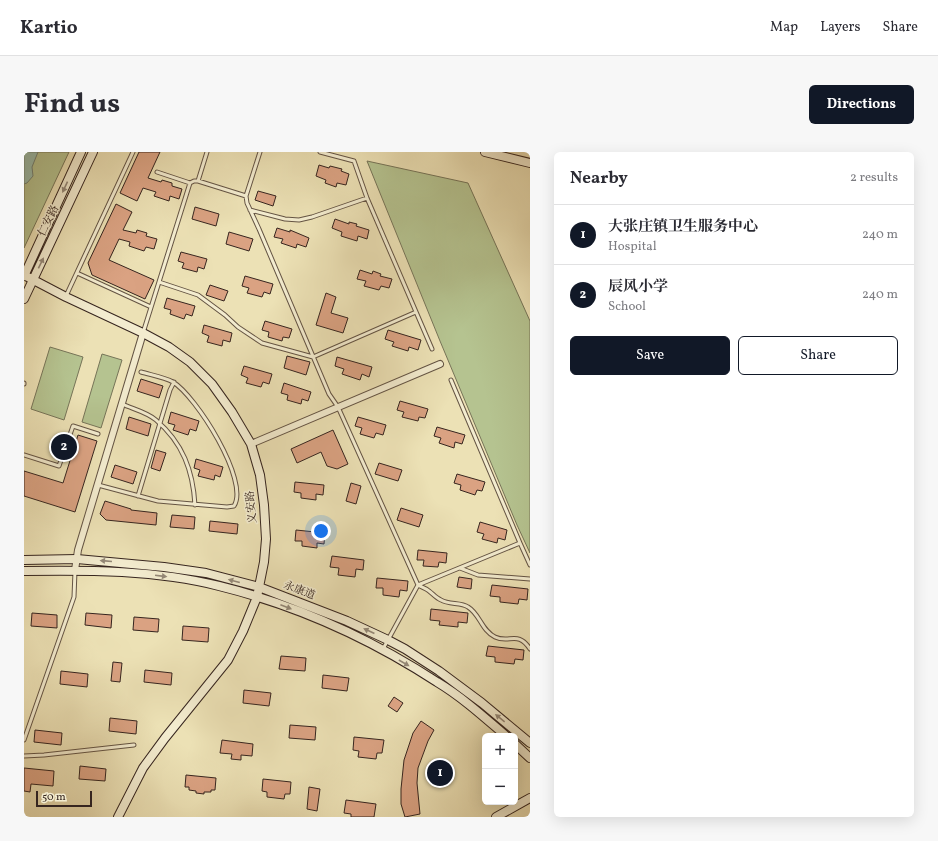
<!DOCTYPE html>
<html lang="en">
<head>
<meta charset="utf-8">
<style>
  :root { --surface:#fff; --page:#f7f7f7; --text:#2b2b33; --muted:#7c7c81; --line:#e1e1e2; --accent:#111827 }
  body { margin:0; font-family:Vollkorn,"Noto Serif SC",serif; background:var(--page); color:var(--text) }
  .controls { position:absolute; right:12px; bottom:12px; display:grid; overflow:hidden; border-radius:6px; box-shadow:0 4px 16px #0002 }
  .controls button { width:36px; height:36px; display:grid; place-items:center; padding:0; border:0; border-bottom:1px solid var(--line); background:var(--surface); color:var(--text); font:20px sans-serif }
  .scale { position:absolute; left:12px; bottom:10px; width:56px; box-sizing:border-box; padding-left:4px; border:2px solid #36251f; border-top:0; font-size:11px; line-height:14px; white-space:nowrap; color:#36251f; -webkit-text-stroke:3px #f3eccf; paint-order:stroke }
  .you { position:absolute; left:297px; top:379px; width:14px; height:14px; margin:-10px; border:3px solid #fff; border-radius:50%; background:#1a73e8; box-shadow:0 0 0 6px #1a73e833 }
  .badge { display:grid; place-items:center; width:26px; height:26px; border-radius:50%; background:var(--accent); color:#fff; font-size:13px; font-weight:700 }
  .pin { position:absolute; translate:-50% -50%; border:2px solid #fff; box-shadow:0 1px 4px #0006 }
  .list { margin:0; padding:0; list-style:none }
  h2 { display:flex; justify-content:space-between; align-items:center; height:52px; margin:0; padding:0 16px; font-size:17px }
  h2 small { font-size:13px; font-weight:400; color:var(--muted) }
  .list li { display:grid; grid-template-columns:26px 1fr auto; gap:12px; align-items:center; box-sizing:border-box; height:60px; padding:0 16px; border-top:1px solid var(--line) }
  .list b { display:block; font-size:15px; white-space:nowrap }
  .list p { margin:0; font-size:13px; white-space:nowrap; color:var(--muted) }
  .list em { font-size:13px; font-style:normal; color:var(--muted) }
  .actions { display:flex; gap:8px; padding:12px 16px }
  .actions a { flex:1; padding:9px 0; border:1px solid var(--accent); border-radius:6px; text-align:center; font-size:14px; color:var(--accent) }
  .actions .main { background:var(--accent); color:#fff }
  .map { position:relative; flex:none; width:506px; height:665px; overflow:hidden; border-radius:6px }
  header { display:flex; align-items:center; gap:24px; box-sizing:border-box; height:56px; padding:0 20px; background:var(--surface); border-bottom:1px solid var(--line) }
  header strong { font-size:19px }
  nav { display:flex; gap:22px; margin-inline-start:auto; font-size:14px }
  .intro { display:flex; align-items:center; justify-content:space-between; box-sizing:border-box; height:96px; padding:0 24px }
  h1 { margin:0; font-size:28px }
  .button { padding:10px 18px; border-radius:6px; background:var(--accent); color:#fff; font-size:14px; font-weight:700 }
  main { display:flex; gap:24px; padding:0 24px }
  aside { flex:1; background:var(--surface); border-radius:6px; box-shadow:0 4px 16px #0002 }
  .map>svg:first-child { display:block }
  .green { fill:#b5c390; stroke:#767458 }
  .water { fill:#99beae; stroke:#718175 }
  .building { fill:#daa282; stroke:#36251f }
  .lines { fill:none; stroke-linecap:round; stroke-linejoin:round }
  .lane-casing { stroke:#645444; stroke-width:5 }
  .street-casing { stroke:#645444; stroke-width:8 }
  .secondary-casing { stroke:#36251f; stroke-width:10 }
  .lane { stroke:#f3eccf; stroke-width:3 }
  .street { stroke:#f3eccf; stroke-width:6 }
  .secondary { stroke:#f3eccf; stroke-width:8 }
  .oneway { fill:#948877 }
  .labels { text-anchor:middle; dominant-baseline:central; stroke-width:3; stroke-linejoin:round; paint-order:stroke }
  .street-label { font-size:11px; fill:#36251f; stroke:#f3eccf }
</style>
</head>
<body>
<header>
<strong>Kartio</strong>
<nav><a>Map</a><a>Layers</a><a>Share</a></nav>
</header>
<div class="intro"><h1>Find us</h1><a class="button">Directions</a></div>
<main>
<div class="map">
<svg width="506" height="665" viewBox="0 0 506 665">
  <rect width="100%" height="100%" fill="#ece1b5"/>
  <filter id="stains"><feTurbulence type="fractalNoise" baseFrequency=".005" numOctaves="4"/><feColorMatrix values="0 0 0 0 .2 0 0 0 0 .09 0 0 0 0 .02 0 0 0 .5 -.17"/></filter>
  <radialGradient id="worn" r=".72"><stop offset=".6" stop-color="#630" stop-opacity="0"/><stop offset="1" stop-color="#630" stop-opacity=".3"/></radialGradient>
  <path class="green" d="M0 0H45L0 96Z
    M343 9 444 31 506 169V401L493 373 416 189Z
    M26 195 59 205 40 268 7 257Z
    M78 202 98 208 77 276 58 270Z"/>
  <path class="water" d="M0 0H14L8 15 9 24 3 31 0 32Z"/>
  <path class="building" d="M115 0H136L124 26 137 30 138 28 148 31V34L158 37 155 47 146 44 145 49 130 44 132 40 119 36 113 49 96 41Z
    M295 13 305 16 306 14 318 17 317 19 325 22 322 33 313 31 312 35 301 31 302 28 292 24Z
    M234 39 252 44 249 54 231 48Z
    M92 52 108 60 99 78 112 81 113 78 123 81 122 84 133 87 130 97 122 95 120 99 105 94 106 90 95 87 85 108 130 128 121 147 68 123 64 111Z
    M171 55 195 62 192 74 168 67Z
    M311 67 325 72V70L333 72 332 74 345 78 343 87 334 84 333 89 317 84 318 80 308 76Z
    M253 76 266 80V78L285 86 282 95 273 92 272 96 257 91 259 87 250 85Z
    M205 80 229 87 225 99 202 92Z
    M157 100 183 107 180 117 174 115 173 120 158 116 160 111 154 109Z
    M336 118 348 122 349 119 357 122 356 124 368 127 365 136 357 134 355 138 340 134 342 129 333 127Z
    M221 124 249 132 246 142 240 140 238 145 223 141 225 136 218 134Z
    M186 133 204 139 200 149 182 143Z
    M302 141 312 145 307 161 324 166 319 181 292 173Z
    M143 146 171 154 168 164 162 162 160 167 146 162 147 158 140 156Z
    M241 169 268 177 265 186 259 185 258 189 244 185 245 180 238 178Z
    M180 173 208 181 206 190 199 188 198 194 183 190 185 184 178 181Z
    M364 178 397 188 394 198 385 195 384 199 368 194 370 190 361 187Z
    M263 204 286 210 282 223 260 216Z
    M313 205 348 215 345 225 338 222 336 228 318 222 320 217 311 214Z
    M220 214 248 222 245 232 239 230 237 235 222 231 224 226 217 223Z
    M117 227 139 234 135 246 113 239Z
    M260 231 287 240 284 249 278 247 277 252 263 248 264 243 257 241Z
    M376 249 404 257 401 266 395 265 394 269 378 265 380 260 373 258Z
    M147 260 175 269 172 279 166 277 164 283 149 278 151 273 144 271Z
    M105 265 127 272 124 284 102 277Z
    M334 265 362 273 359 283 352 281 350 286 336 282 338 276 331 274Z
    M413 275 441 283 438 292 431 290 430 296 415 291 417 286 410 284Z
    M309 278 324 312 313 317 303 314 297 300 273 311 267 297Z
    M54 283 73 289 51 360 0 344V319L39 331Z
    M132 298 142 301 136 319 127 316Z
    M172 307 199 315 196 325 191 323 190 328 174 324 176 318 170 316Z
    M355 311 378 318 374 329 351 322Z
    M91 313 113 320 109 332 87 325Z
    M433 322 461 330 458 339 453 338 451 343 436 338 437 333 430 331Z
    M271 330 300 333 299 343 292 342V348L277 346V341L270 340Z
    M327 331 337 334 332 352 322 349Z
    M81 349 107 357V358L133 361 132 373 82 368 76 362Z
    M377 356 399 363 395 375 373 368Z
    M148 363 171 365 170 377 146 375Z
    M186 369 214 372 213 382 185 379Z
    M456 370 483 378 481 388 474 386 473 391 458 387 460 382 453 380Z
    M272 378 301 381 300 392 293 391V396L278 394V389H271Z
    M394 398 423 401 422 411 415 410 414 415 399 414 400 408H393Z
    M308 404 340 408 339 418 332 417 331 425 314 423 315 416 306 415Z
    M435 425 448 427 447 437 433 435Z
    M353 426 384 429 383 439 376 438 375 445 359 443V436H352Z
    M468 433 504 437 503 448 495 447 494 452 476 450V445L466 444Z
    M407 457 444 461 443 471 434 470V475L415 473 416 469 406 468Z
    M8 461 33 463V476L7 474Z
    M62 461 88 463 87 476 61 473Z
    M110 465 135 467 134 480 109 478Z
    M159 474 185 476 184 490 158 488Z
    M464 494 500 498 499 508 491 507 490 512 471 510V505L462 504Z
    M257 504 282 506 281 519 255 517Z
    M89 510 98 511 96 530 87 529Z
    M121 518 148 521 147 533 120 530Z
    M37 519 64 522 63 535 36 532Z
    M299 523 325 526 323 539 298 536Z
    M220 538 247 541 245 554 219 551Z
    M370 545 379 551 373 560 364 554Z
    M86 566 113 569 112 582 85 579Z
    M397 569 410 578 404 589 394 616 393 631 396 662 381 665 377 652V637L380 608 389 581Z
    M266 573 292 575 291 588 265 586Z
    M11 578 38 581 37 593 10 590Z
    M330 585 360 588 358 601H353L352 607 334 605 335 599 329 598Z
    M198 588 229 592 228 604 217 603V608L207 607 208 602 196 601Z
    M56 614 82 617 81 629 55 627Z
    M0 616 30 619 29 634 7 632 6 640 0 639Z
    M162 623 192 626 191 638H187V640H180V642L172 641V639L165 638V635H161Z
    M239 627 267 630 266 642H261L260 647 243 645V640L238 639Z
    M285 635 296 637 293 659 283 657Z
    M322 648 352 652 350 665H327V662L320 661Z"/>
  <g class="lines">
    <g class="lane-casing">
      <path id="lane" d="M296 0 330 9 343 46 408 197
        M133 20 166 31
        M174 29 183 0
        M222 44 223 51 235 77 305 242 314 255 394 433 496 391 427 228
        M226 58 261 67 275 68 288 65 343 46
        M53 121 127 155
        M135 130 174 143 201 163 214 175 238 191 289 205 392 160
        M42 144 109 0
        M119 181 166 31 170 29H174L222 44 236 0
        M0 232V231
        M98 252C109 257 123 260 132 268 159 291 169 319 171 353
        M0 303 35 314 49 274 74 282
        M74 333 134 349 203 355 210 354C226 329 172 244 149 230 140 225 127 223 117 220
        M114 344 146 238 150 230
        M496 391 506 413
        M436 416 454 423 506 427
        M359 497 394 433C397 435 402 436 405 439 409 442 412 446 417 448 425 453 437 450 444 455 456 462 457 478 471 485 485 492 494 478 506 497
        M0 588 50 445 51 419
        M0 604 20 603 110 593"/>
    </g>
    <g class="street-casing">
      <path id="street" d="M227 292 416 212
        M51 418 54 398 119 181"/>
    </g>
    <g class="secondary-casing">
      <path id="secondary" d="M461 0 506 11
        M0 123 42 145 119 181 145 195 166 210 188 232 208 260 227 292 236 323 240 353 242 387 240 410 233 445 219 479 204 508 141 586 119 616 94 665
        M0 124 57 0
        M0 147 69 0
        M0 408 53 407 140 415 182 421 235 435 323 469 364 488 381 497 415 519 458 551 506 591
        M0 419C65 418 132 418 195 434 272 453 347 487 413 530 438 545 460 565 482 584
        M491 592 506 606
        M472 665 506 646"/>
    </g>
    <use href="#lane" class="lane"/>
    <use href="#street" class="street"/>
    <use href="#secondary" class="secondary"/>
  </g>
  <defs><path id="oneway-solid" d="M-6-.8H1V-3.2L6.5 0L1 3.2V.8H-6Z"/></defs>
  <g class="oneway">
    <use href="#oneway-solid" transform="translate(41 35) rotate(115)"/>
    <use href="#oneway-solid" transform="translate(17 111) rotate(-64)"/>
    <use href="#oneway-solid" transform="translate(82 409) rotate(-175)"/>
    <use href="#oneway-solid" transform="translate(137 424) rotate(7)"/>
    <use href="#oneway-solid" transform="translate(210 429) rotate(-165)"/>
    <use href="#oneway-solid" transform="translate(262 455) rotate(21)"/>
    <use href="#oneway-solid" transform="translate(345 479) rotate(-155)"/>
    <use href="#oneway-solid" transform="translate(380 511) rotate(30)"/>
    <use href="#oneway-solid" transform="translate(476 566) rotate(-141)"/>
  </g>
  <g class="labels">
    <g class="street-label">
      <text transform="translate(25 69) rotate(-64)">仁安路</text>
      <text transform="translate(228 355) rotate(-96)">义安路</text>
      <text transform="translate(275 439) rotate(21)">永康道</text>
    </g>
  </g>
  <rect width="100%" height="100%" filter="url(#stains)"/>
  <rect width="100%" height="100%" fill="url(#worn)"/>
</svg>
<div class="controls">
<button>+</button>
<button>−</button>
</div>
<div class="scale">50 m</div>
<div class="you"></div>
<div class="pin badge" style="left:416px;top:621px">1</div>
<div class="pin badge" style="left:40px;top:295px">2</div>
</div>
<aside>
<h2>Nearby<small>2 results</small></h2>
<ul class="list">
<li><span class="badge">1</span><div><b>大张庄镇卫生服务中心</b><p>Hospital</p></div><em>240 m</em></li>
<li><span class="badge">2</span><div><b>辰风小学</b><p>School</p></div><em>240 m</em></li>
</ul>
<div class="actions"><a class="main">Save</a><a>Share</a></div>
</aside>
</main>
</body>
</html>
